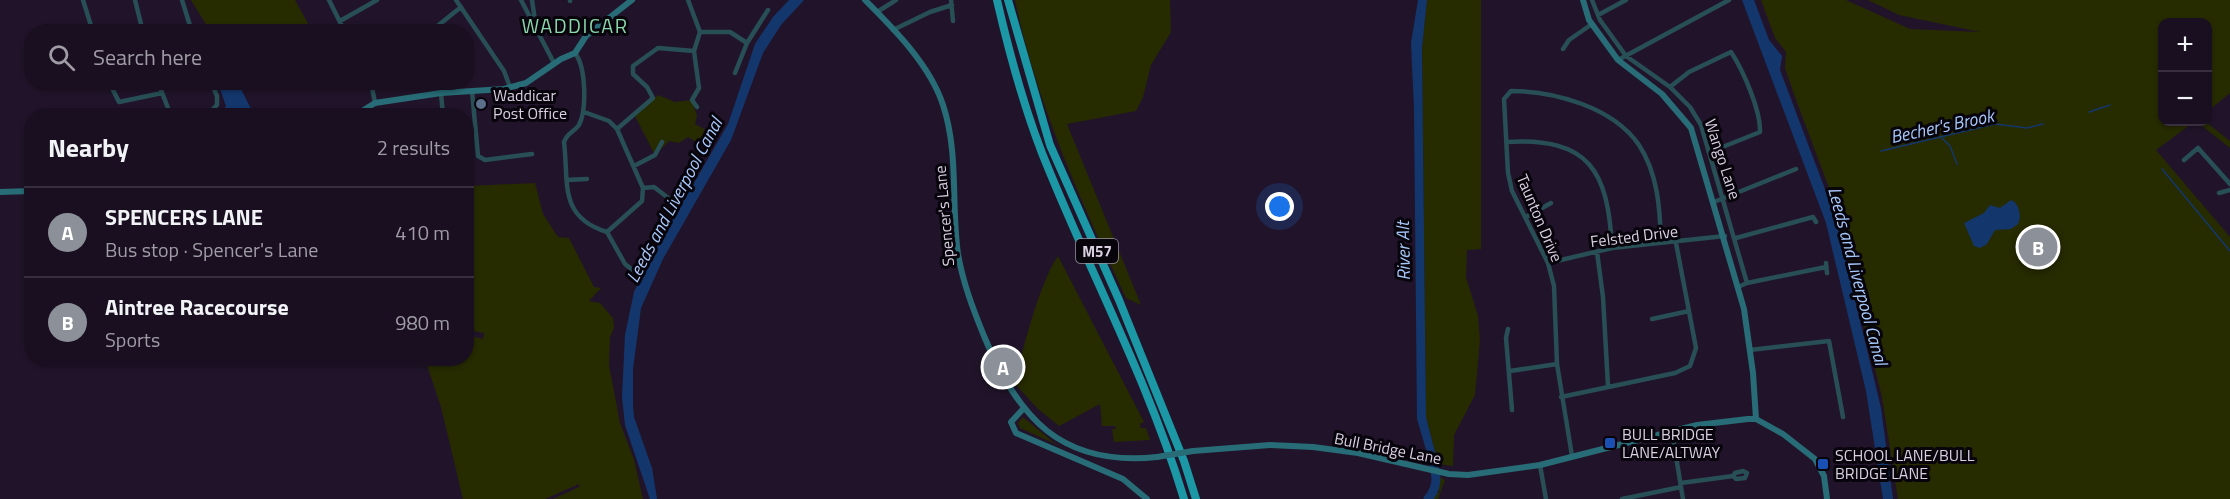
<!DOCTYPE html>
<html lang="en">
<head>
<meta charset="utf-8">
<style>
  :root { --surface:#190f20; --page:#261d2d; --text:#f1f3f6; --muted:#9f9ca5; --line:#372f3e; --accent:#8c9099 }
  body { margin:0; font-family:"Titillium Web",sans-serif; background:var(--page); color:var(--text) }
  .controls { position:absolute; right:18px; top:18px; display:grid; overflow:hidden; border-radius:12px; box-shadow:0 2px 4px #0004 }
  .controls button { width:54px; height:54px; display:grid; place-items:center; padding:0; border:0; border-bottom:2px solid var(--line); background:var(--surface); color:var(--text); font:30px sans-serif }
  .you { position:absolute; left:1280px; top:207px; width:21px; height:21px; margin:-15px; border:4px solid #fff; border-radius:50%; background:#1a73e8; box-shadow:0 0 0 9px #1a73e833 }
  .badge { display:grid; place-items:center; width:39px; height:39px; border-radius:50%; background:var(--accent); color:#fff; font-size:20px; font-weight:700 }
  .pin { position:absolute; translate:-50% -50%; border:3px solid #fff; box-shadow:0 2px 6px #0006 }
  .list { margin:0; padding:0; list-style:none }
  h2 { display:flex; justify-content:space-between; align-items:center; height:78px; margin:0; padding:0 24px; font-size:26px }
  h2 small { font-size:20px; font-weight:400; color:var(--muted) }
  .list li { display:grid; grid-template-columns:39px 1fr auto; gap:18px; align-items:center; box-sizing:border-box; height:90px; padding:0 24px; border-top:2px solid var(--line) }
  .list b { display:block; font-size:22px; white-space:nowrap }
  .list p { margin:0; font-size:20px; white-space:nowrap; color:var(--muted) }
  .list em { font-size:20px; font-style:normal; color:var(--muted) }
  .icon { flex:none; width:33px; height:33px; fill:none; stroke:currentColor; stroke-width:2; stroke-linecap:round; stroke-linejoin:round }
  .map { position:relative; flex:none; width:2230px; height:499px; overflow:hidden }
  .search { position:absolute; background:var(--surface); box-shadow:0 2px 4px #0004; left:24px; top:24px; width:450px; height:66px; display:flex; align-items:center; gap:15px; box-sizing:border-box; padding:0 21px; border-radius:24px; color:var(--muted); font-size:22px }
  .panel { position:absolute; background:var(--surface); box-shadow:0 2px 4px #0004; left:24px; top:108px; width:450px; height:258px; border-radius:24px }
  .map>svg:first-child { display:block }
  .green { fill:#272b00 }
  .water { fill:#13376d }
  .lines { fill:none; stroke-linecap:round; stroke-linejoin:round }
  .stream { stroke:#13376d; stroke-width:1.5 }
  .river { stroke:#13376d; stroke-width:9 }
  .street { stroke:#274f55; stroke-width:4.5 }
  .secondary { stroke:#276c76; stroke-width:6 }
  .highway { stroke:#1b97a6; stroke-width:8 }
  .secondary-bridge { stroke:#276c76; stroke-width:6 }
  .service-dot { fill:#5c6f8a; stroke:#08040c; stroke-width:2 }
  .transit-dot { fill:#1a4fb4; stroke:#08040c; stroke-width:2 }
  .labels { text-anchor:middle; dominant-baseline:central; stroke-width:6; stroke-linejoin:round; paint-order:stroke }
  .shield { fill:#08040c; stroke:#9a93a0; stroke-width:1.5 }
  .shield-label { font-size:15px; font-weight:bold; fill:#d9d0e0 }
  .poi-label { font-size:16px; fill:#d9d0e0; stroke:#08040c; text-anchor:start }
  .street-label { font-size:16px; fill:#d9d0e0; stroke:#08040c }
  .water-label { font-size:18px; font-style:italic; fill:#a7c8fa; stroke:#08040c }
  .quarter-label { font-size:20px; letter-spacing:1.5px; fill:#8ad8ac; stroke:#08040c }
</style>
</head>
<body>
<div class="map">
<svg width="2230" height="499" viewBox="0 0 2230 499">
  <rect width="100%" height="100%" fill="#21142a"/>
  <path class="green" d="M191 0H295L312 31H210Z
    M1015 0H1170L1171 32 1151 65 1143 97 1136 111 1067 124 1141 305 1126 298C1081 201 1037 105 1015 0Z
    M1427 0H1481V249L1467 250 1466 277 1478 316 1480 340 1475 395 1454 435 1453 466 1438 464 1426 417 1422 48Z
    M1761 0H1846L1910 29 1980 32 1899 15 1868 0H2230V93L2208 111V22H2162V122H2194L2156 150 2230 237V499H1898L1882 397 1835 204 1795 97 1785 68 1786 52 1775 38Z
    M658 95 675 102 692 100 697 116 695 124 715 135 708 149 688 137 679 143 669 141 655 155 635 116Z
    M2197 122H2206L2230 141V148Z
    M535 183 543 214 558 237 569 238 594 287 601 288 589 301 600 303 613 318 614 328 610 337 609 365 620 423 634 460 643 499H553L579 487V484L545 499H463L441 407 425 359 466 358 467 335 483 339 484 333 467 330V186Z
    M1058 256 1144 422 1140 424 1141 428H1146L1150 440 1114 442 1112 429H1116L1115 426H1102L1100 404 1059 426 1038 409 1015 384C1021 354 1040 281 1058 256Z
    M1023 417 1053 442 1062 447 1020 428 1018 423Z
    M1438 476 1445 480 1438 499H1431L1440 491 1437 490Z"/>
  <path class="water" d="M789 0H804L781 25 763 53 731 140 663 259 641 308 633 369V406L634 417 652 468 657 499H650L625 425 622 397 625 335 634 292 645 268 728 124 755 44 773 17Z
    M1418 0H1427L1422 48 1426 417 1438 464 1430 463 1417 419 1414 108 1411 43Z
    M1742 0H1754L1769 40 1782 56 1780 70 1834 213 1881 408 1893 499H1883L1866 391 1826 223Z
    M218 83H238L254 115H220L226 106Z
    M2011 200C2019 203 2022 216 2018 224L2011 229 1995 230 1987 244 1980 248 1974 246 1964 223 1984 213 1990 205 2000 208Z"/>
  <g class="lines">
    <path class="stream" d="M2089 112 2110 105
      M1941 137 1950 146 1957 164
      M1881 151 1995 124 2027 128 2043 124
      M2162 169 2230 251"/>
    <path class="river" d="M1428 499C1441 484 1435 471 1431 454"/>
    <path class="street" d="M83 0 93 32
      M135 0 143 32
      M182 0 192 32
      M329 0 345 32
      M456 0 504 71 510 87
      M521 0 554 63
      M532 0 536 27
      M570 0V1
      M688 0 700 32 694 51 699 88 692 100 697 107
      M951 0 953 21
      M1592 0 1600 20 1626 56 1670 87 1690 107 1701 125 1747 283 1738 287
      M877 12 896 0
      M1598 15 1626 0
      M340 21 377 0
      M893 30 930 12 952 5
      M430 32 461 7
      M700 32H730L747 43
      M1563 49 1569 40 1592 24
      M575 53C586 67 587 109 579 125 574 132 567 133 564 142 569 182 558 217 607 232
      M1618 60 1729 0
      M735 73 747 43 768 10
      M109 82 119 102 162 93
      M158 82 171 116
      M316 82 317 88
      M371 82 375 103
      M1670 87 1689 72 1731 52C1743 70 1761 111 1760 132L1710 152
      M472 91 478 156 485 160 532 154
      M441 93 443 116
      M584 112 609 121 617 129 643 188 642 201 607 232
      M206 116 217 105V96L211 82
      M617 129 653 98 647 87 633 74V66L658 48 694 51
      M1506 142C1590 137 1608 171 1612 248
      M2184 160 2198 148 2230 184
      M634 166 655 155 662 142
      M567 180 587 179
      M643 188 654 187 676 204
      M2219 193 2230 190
      M1714 202 1796 169
      M1526 217 1551 203
      M607 232 625 264 635 272
      M1736 238 1813 217 1816 222
      M1597 252 1603 297 1608 386
      M1548 263 1612 248 1725 236
      M1826 263 1827 273
      M1747 283 1826 267
      M1652 319 1689 311
      M1508 329 1506 338 1512 410
      M1750 350 1829 341 1843 417
      M1510 371 1557 364
      M1561 397 1675 373 1690 366 1696 348 1676 243
      M1672 432 1683 499
      M1572 456 1557 364 1554 286 1548 263 1512 191 1508 173 1504 99 1511 91C1554 91 1613 107 1639 145 1658 174 1660 209 1661 242
      M1540 465 1546 499
      M1743 471 1747 473 1745 478 1736 479 1733 476 1735 473Z
      M1681 483 1733 476
      M1622 499 1681 487"/>
    <path class="secondary" d="M865 0C894 29 930 65 943 105 959 153 951 205 958 254 963 283 973 309 984 336 1018 418 1061 467 1157 457
      M1583 0 1589 20 1618 60 1662 94 1691 128 1744 309 1753 373 1756 419
      M354 116 375 103 441 93 504 89 526 83 561 59 575 53 586 36 632 0
      M0 192 32 191
      M1023 409 1011 422 1016 433 1123 479 1147 499
      M1193 451 1270 445 1313 447 1358 453 1449 474 1468 475 1540 465 1697 425 1748 419H1756L1783 434 1815 459 1824 476 1827 499"/>
    <path class="highway" d="M997 0C1009 52 1023 104 1042 153 1088 269 1148 379 1184 499
      M1008 0 1050 145 1119 300 1184 461 1196 499"/>
    <path class="secondary-bridge" d="M1157 457 1193 451"/>
  </g>
  <circle class="service-dot" cx="481" cy="104" r="6"/>
  <g class="transit-dot">
    <rect x="1604" y="437" width="12" height="12" rx="3"/>
    <rect x="1817" y="458" width="12" height="12" rx="3"/>
  </g>
  <g class="labels">
    <rect class="shield" x="1076" y="239" width="42" height="24" rx="4.5"/>
    <g class="shield-label">
      <text x="1097" y="251">M57</text>
    </g>
    <g class="poi-label">
      <text x="493" y="95">Waddicar<tspan x="493" dy="18">Post Office</tspan></text>
      <text x="1622" y="434">BULL BRIDGE<tspan x="1622" dy="18">LANE/ALTWAY</tspan></text>
      <text x="1835" y="455">SCHOOL LANE/BULL<tspan x="1835" dy="18">BRIDGE LANE</tspan></text>
    </g>
    <g class="street-label">
      <text transform="translate(1723 159) rotate(72)">Wango Lane</text>
      <text transform="translate(944 216) rotate(-95)">Spencer's Lane</text>
      <text transform="translate(1540 218) rotate(67)">Taunton Drive</text>
      <text transform="translate(1634 236) rotate(-7)">Felsted Drive</text>
      <text transform="translate(1388 448) rotate(11)">Bull Bridge Lane</text>
    </g>
    <g class="water-label">
      <text transform="translate(1942 126) rotate(-12)">Becher's Brook</text>
      <text transform="translate(674 200) rotate(-62)">Leeds and Liverpool Canal</text>
      <text transform="translate(1403 251) rotate(-91)">River Alt</text>
      <text transform="translate(1858 276) rotate(75)">Leeds and Liverpool Canal</text>
    </g>
    <g class="quarter-label">
      <text x="575" y="25">WADDICAR</text>
    </g>
  </g>
</svg>
<div class="controls">
<button>+</button>
<button>−</button>
</div>
<div class="you"></div>
<div class="pin badge" style="left:1003px;top:367px">A</div>
<div class="pin badge" style="left:2038px;top:247px">B</div>
<div class="search"><svg class="icon" aria-label="search" viewBox="0 0 24 24"><circle cx="10" cy="10" r="6"/><path d="M15 15l6 6"/></svg>Search here</div>
<section class="panel">
<h2>Nearby<small>2 results</small></h2>
<ul class="list">
<li><span class="badge">A</span><div><b>SPENCERS LANE</b><p>Bus stop · Spencer's Lane</p></div><em>410 m</em></li>
<li><span class="badge">B</span><div><b>Aintree Racecourse</b><p>Sports</p></div><em>980 m</em></li>
</ul>
</section>
</div>
</body>
</html>
